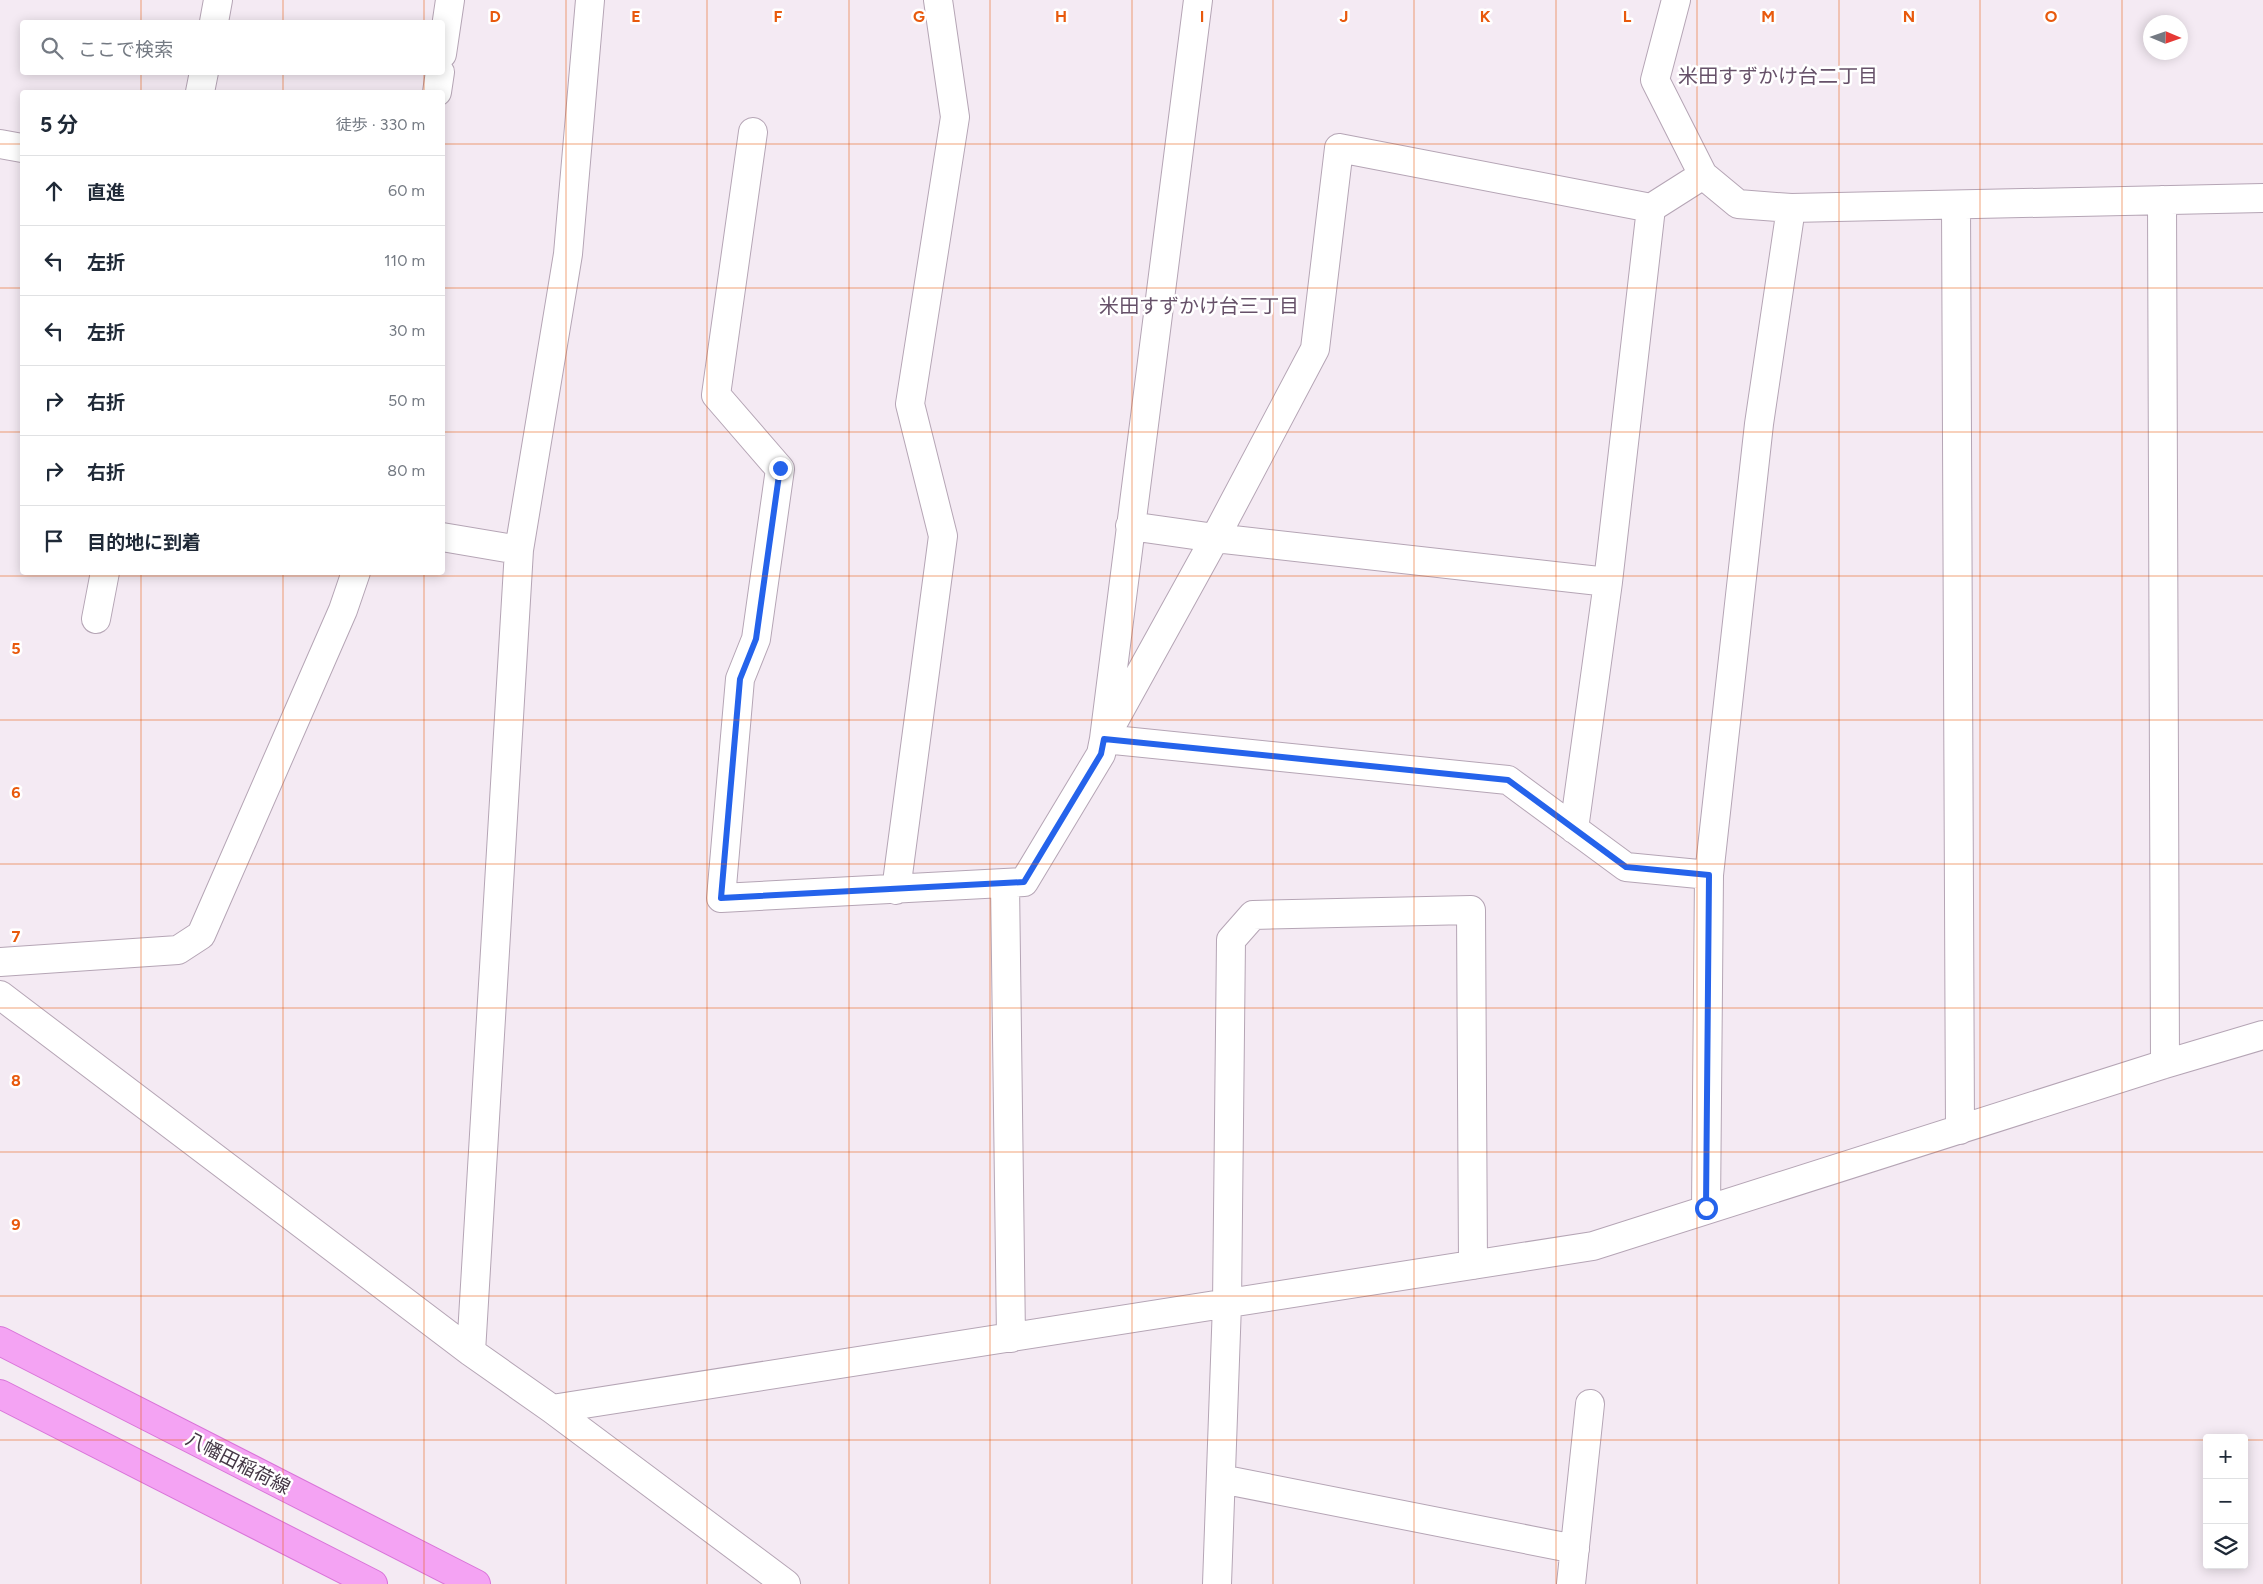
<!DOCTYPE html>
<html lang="ja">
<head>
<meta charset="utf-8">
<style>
  :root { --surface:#fff; --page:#f2f2f3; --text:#1f2937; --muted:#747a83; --line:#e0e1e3 }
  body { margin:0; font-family:Figtree,"Noto Sans JP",sans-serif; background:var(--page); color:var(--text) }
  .controls { position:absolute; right:15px; bottom:15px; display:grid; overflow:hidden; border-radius:5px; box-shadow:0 2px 12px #0003 }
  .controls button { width:45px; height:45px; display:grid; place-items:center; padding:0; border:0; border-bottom:1px solid var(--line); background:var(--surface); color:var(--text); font:25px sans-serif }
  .compass { position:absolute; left:2143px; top:15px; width:45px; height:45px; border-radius:50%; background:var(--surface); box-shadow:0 2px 12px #0003; rotate:92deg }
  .stop { position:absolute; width:15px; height:15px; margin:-11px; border:4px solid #2563eb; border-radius:50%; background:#fff }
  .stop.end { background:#2563eb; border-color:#fff; box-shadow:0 1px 5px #0008 }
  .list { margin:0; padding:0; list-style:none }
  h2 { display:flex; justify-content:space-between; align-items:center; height:65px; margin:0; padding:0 20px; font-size:21px }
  h2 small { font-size:16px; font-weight:400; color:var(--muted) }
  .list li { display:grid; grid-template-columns:32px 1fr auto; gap:15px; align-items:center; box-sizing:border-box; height:70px; padding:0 20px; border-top:1px solid var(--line) }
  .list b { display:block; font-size:19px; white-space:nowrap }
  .list em { font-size:16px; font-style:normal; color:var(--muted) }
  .icon { flex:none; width:28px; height:28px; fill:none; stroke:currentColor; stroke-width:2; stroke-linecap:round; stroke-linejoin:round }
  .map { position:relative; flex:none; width:2263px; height:1584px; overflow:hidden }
  .search { position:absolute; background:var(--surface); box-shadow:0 2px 12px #0003; left:20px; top:20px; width:425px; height:55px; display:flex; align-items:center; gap:12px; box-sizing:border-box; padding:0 18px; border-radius:5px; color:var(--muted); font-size:19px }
  .panel { position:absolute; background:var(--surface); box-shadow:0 2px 12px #0003; left:20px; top:90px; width:425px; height:485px; border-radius:5px }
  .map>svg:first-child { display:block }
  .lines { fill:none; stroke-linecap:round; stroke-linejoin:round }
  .minor-casing { stroke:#b5a5b5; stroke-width:30 }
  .major-casing { stroke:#d874d8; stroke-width:30 }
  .minor { stroke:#fff; stroke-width:28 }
  .major { stroke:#f4a3f3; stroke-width:28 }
  .route { stroke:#2563eb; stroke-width:6 }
  .grid { fill:none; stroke:#e8590c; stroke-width:1; stroke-opacity:0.55 }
  .labels { text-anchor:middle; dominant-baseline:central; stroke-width:5; stroke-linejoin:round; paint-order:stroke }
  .street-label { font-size:19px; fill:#463947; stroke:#fff }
  .neighbourhood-label { font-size:20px; fill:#665169; stroke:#fff }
  .grid-label { font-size:16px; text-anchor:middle; font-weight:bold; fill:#e8590c; stroke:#fff; stroke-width:5; stroke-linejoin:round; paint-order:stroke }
</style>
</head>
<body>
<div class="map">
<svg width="2263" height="1584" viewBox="0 0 2263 1584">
  <rect width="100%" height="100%" fill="#f4eaf3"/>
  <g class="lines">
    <g class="minor-casing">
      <path id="minor" d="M1198 0 1104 739 1508 780 1626 867 1709 875
        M1676 0 1655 80 1703 175 1738 204 1791 208 2263 198
        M214 22 218 0
        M442 54 450 0
        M200 92 204 72
        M437 92 440 72
        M753 132 716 395 780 469 756 639 740 679 721 898 1024 882 1101 754 1104 739 1215 538 1315 349 1339 148 1651 208
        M0 144 22 148
        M2162 200 2165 1064
        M1956 205 1960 1130
        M1130 526 1215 538 1608 582
        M442 537 519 550
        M96 619 105 572
        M1574 829 1608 582 1651 208 1703 175
        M1005 883 1011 1338
        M896 890 943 536 910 404 955 117 938 0
        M0 962 178 950 201 935 343 610 356 572
        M0 995 471 1352 552 1409 786 1584
        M1706 1209 1709 875 1759 424 1791 208
        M471 1352 519 550 568 254 590 0
        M552 1409 1593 1246 2165 1064 2263 1035
        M1221 1479 1575 1549
        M1217 1584 1227 1304 1231 940 1253 915 1471 910 1473 1265
        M1571 1584 1590 1404"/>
    </g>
    <g class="major-casing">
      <path id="major" d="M0 1341 476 1584
        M0 1394 373 1584"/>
    </g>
    <use href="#minor" class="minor"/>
    <use href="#major" class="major"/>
  </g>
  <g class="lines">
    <path class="route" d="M780 468 756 639 740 679 721 898 1024 882 1101 754 1104 739 1508 780 1626 867 1709 875 1706 1208"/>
  </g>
  <path class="grid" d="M141 0V22M283 0V22M424 0V22M566 0V1584M707 0V1584M849 0V1584M990 0V1584M1132 0V1584M1273 0V1584M1414 0V1584M1556 0V1584M1697 0V1584M1839 0V1584M1980 0V1584M2122 0V1584M141 72V92M283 72V92M424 72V92M0 144H22M442 144H2263M0 288H22M442 288H2263M0 432H22M442 432H2263M141 572V1584M283 572V1584M424 572V1584M0 576H2263M0 720H2263M0 864H2263M0 1008H2263M0 1152H2263M0 1296H2263M0 1440H2207M2244 1440H2263"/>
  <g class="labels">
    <g class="street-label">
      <text transform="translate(238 1463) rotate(27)">八幡田稲荷線</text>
    </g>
    <g class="neighbourhood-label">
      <text x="1778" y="76">米田すずかけ台二丁目</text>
      <text x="1199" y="306">米田すずかけ台三丁目</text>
    </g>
  </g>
  <g class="grid-label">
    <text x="495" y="22">D</text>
    <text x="636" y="22">E</text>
    <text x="778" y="22">F</text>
    <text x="919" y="22">G</text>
    <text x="1061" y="22">H</text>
    <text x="1202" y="22">I</text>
    <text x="1344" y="22">J</text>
    <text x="1485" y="22">K</text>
    <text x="1627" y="22">L</text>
    <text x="1768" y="22">M</text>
    <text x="1909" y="22">N</text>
    <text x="2051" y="22">O</text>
    <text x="16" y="654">5</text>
    <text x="16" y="798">6</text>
    <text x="16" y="942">7</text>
    <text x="16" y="1086">8</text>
    <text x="16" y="1230">9</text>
  </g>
</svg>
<div class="controls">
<button>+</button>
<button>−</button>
<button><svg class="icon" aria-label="layers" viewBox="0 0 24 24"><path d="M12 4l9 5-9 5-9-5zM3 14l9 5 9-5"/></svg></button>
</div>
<svg class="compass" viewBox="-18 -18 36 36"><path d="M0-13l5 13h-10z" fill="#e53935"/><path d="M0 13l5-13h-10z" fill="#747a83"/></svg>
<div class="stop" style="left:1706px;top:1208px"></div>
<div class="stop end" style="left:780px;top:468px"></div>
<div class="search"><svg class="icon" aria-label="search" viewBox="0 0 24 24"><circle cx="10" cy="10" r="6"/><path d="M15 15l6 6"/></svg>ここで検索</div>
<section class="panel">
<h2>5 分<small>徒歩 · 330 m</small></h2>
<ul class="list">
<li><svg class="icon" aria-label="ahead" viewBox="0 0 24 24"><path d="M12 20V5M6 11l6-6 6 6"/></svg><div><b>直進</b></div><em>60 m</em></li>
<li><svg class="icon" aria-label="left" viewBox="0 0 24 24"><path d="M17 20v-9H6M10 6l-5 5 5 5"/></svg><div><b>左折</b></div><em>110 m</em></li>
<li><svg class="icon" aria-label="left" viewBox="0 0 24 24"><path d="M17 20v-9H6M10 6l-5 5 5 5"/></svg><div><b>左折</b></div><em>30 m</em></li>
<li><svg class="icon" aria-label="right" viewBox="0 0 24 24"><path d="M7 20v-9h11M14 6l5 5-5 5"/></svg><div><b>右折</b></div><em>50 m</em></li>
<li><svg class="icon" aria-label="right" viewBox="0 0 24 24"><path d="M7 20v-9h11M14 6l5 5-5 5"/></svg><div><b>右折</b></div><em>80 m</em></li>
<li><svg class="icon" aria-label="arrive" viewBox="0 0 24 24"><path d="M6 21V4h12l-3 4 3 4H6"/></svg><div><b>目的地に到着</b></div></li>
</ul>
</section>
</div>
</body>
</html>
